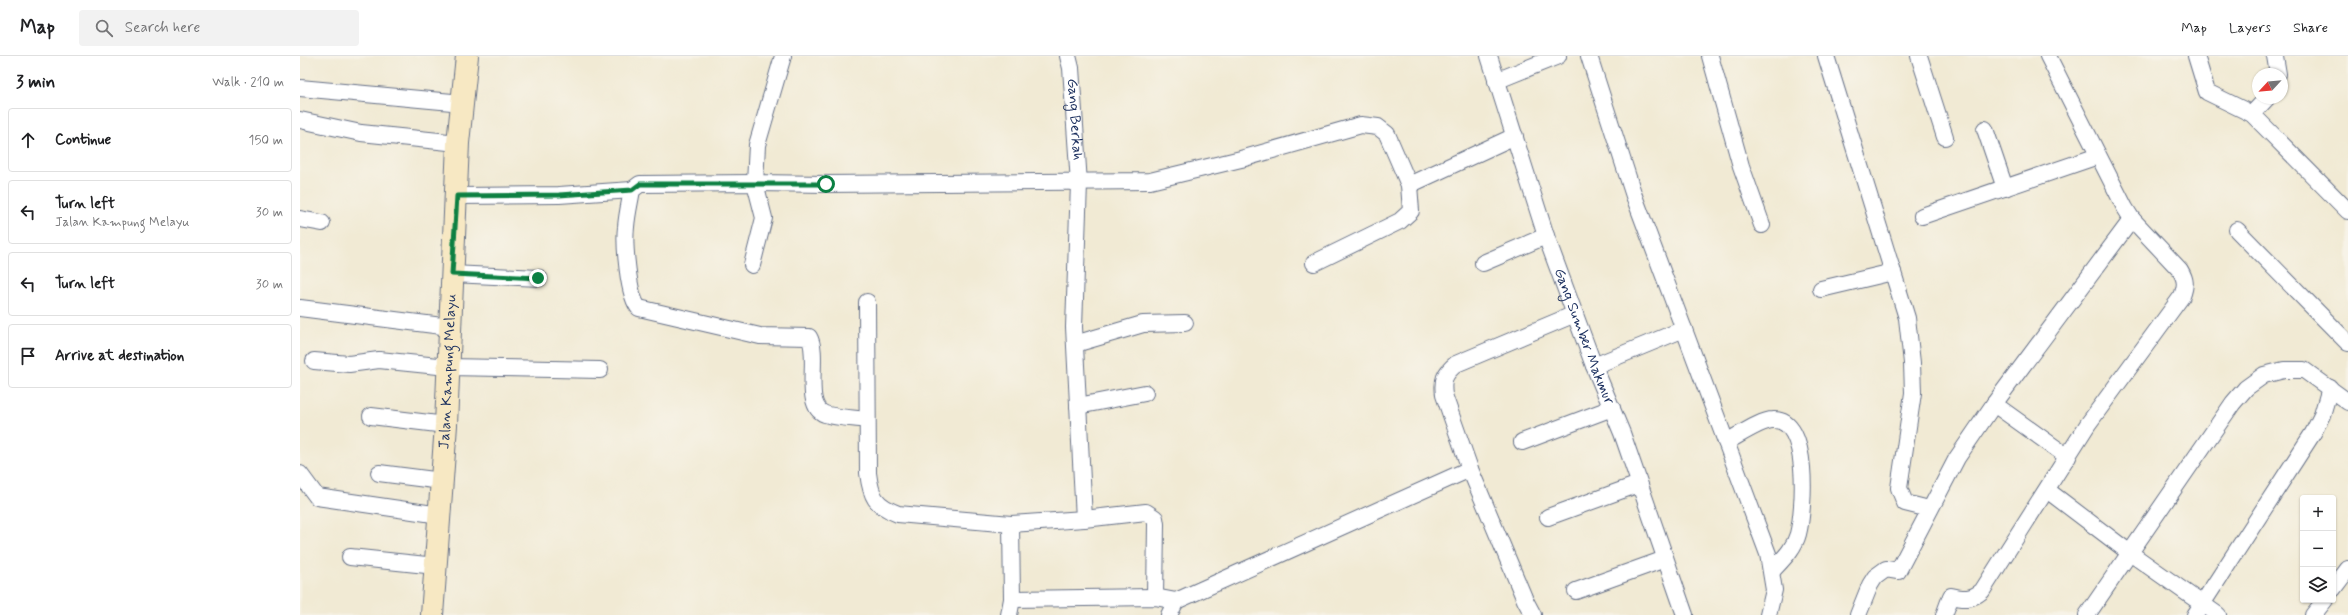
<!DOCTYPE html>
<html lang="en">
<head>
<meta charset="utf-8">
<style>
  :root { --surface:#fff; --page:#f2f2f2; --text:#202124; --muted:#757577; --line:#e0e0e0 }
  body { margin:0; font-family:Mynerve,sans-serif; background:var(--page); color:var(--text) }
  .controls { position:absolute; right:12px; bottom:12px; display:grid; overflow:hidden; border-radius:4px; box-shadow:0 1px 3px #0004 }
  .controls button { width:36px; height:36px; display:grid; place-items:center; padding:0; border:0; border-bottom:1px solid var(--line); background:var(--surface); color:var(--text); font:20px sans-serif }
  .compass { position:absolute; left:1952px; top:12px; width:36px; height:36px; border-radius:50%; background:var(--surface); box-shadow:0 1px 3px #0004; rotate:244deg }
  .stop { position:absolute; width:12px; height:12px; margin:-9px; border:3px solid #0b8043; border-radius:50%; background:#fff }
  .stop.end { background:#0b8043; border-color:#fff; box-shadow:0 1px 4px #0008 }
  .list { margin:0; padding:0; list-style:none }
  h2 { display:flex; justify-content:space-between; align-items:center; height:52px; margin:0; padding:0 16px; font-size:17px }
  h2 small { font-size:13px; font-weight:400; color:var(--muted) }
  .list li { display:grid; grid-template-columns:26px 1fr auto; gap:12px; align-items:center; box-sizing:border-box; height:64px; margin:0 8px 8px; padding:0 8px; border:1px solid var(--line); border-radius:4px }
  .list b { display:block; font-size:15px; white-space:nowrap }
  .list p { margin:0; font-size:13px; white-space:nowrap; color:var(--muted) }
  .list em { font-size:13px; font-style:normal; color:var(--muted) }
  .icon { flex:none; width:22px; height:22px; fill:none; stroke:currentColor; stroke-width:2; stroke-linecap:round; stroke-linejoin:round }
  .map { position:relative; flex:none; width:2048px; height:559px; overflow:hidden }
  header { display:flex; align-items:center; gap:24px; box-sizing:border-box; height:56px; padding:0 20px; background:var(--surface); border-bottom:1px solid var(--line) }
  header strong { font-size:19px }
  nav { display:flex; gap:22px; margin-inline-start:auto; font-size:14px }
  .search { width:280px; height:36px; background:var(--page); display:flex; align-items:center; gap:10px; box-sizing:border-box; padding:0 14px; border-radius:4px; color:var(--muted); font-size:15px }
  main { display:flex }
  aside { flex:1; background:var(--surface) }
  .map>svg:first-child { display:block }
  .lines { fill:none; stroke-linecap:round; stroke-linejoin:round }
  .street-casing { stroke:#667087; stroke-width:18 }
  .secondary-casing { stroke:#667087; stroke-width:24 }
  .street { stroke:#fff; stroke-width:16 }
  .secondary { stroke:#f7e8c3; stroke-width:22 }
  .route { stroke:#0b8043; stroke-width:5 }
  .labels { text-anchor:middle; dominant-baseline:central; stroke-width:3; stroke-linejoin:round; paint-order:stroke }
  .street-label { font-size:15px; fill:#1b2f5e; stroke:#f7f3e8 }
</style>
</head>
<body>
<header>
<strong>Map</strong>
<div class="search"><svg class="icon" aria-label="search" viewBox="0 0 24 24"><circle cx="10" cy="10" r="6"/><path d="M15 15l6 6"/></svg>Search here</div>
<nav><a>Map</a><a>Layers</a><a>Share</a></nav>
</header>
<main>
<aside>
<h2>3 min<small>Walk · 210 m</small></h2>
<ul class="list">
<li><svg class="icon" aria-label="ahead" viewBox="0 0 24 24"><path d="M12 20V5M6 11l6-6 6 6"/></svg><div><b>Continue</b></div><em>150 m</em></li>
<li><svg class="icon" aria-label="left" viewBox="0 0 24 24"><path d="M17 20v-9H6M10 6l-5 5 5 5"/></svg><div><b>Turn left</b><p>Jalan Kampung Melayu</p></div><em>30 m</em></li>
<li><svg class="icon" aria-label="left" viewBox="0 0 24 24"><path d="M17 20v-9H6M10 6l-5 5 5 5"/></svg><div><b>Turn left</b></div><em>30 m</em></li>
<li><svg class="icon" aria-label="arrive" viewBox="0 0 24 24"><path d="M6 21V4h12l-3 4 3 4H6"/></svg><div><b>Arrive at destination</b></div></li>
</ul>
</aside>
<div class="map">
<svg width="2048" height="559" viewBox="0 0 2048 559">
  <rect width="100%" height="100%" fill="#f7f3e8"/>
  <filter id="ink" filterUnits="userSpaceOnUse"><feTurbulence type="fractalNoise" baseFrequency=".025" numOctaves="2"/><feDisplacementMap in="SourceGraphic" scale="8" xChannelSelector="R" yChannelSelector="G"/><feConvolveMatrix kernelMatrix="1 2 1 2 8 2 1 2 1" color-interpolation-filters="sRGB"/></filter>
  <filter id="wash" filterUnits="userSpaceOnUse"><feTurbulence type="fractalNoise" baseFrequency=".012" numOctaves="4" result="noise"/><feDisplacementMap in="SourceGraphic" scale="16" xChannelSelector="R" yChannelSelector="G"/><feGaussianBlur stdDeviation="0.9" result="paint"/><feColorMatrix in="noise" values="0 0 0 0 0 0 0 0 0 0 0 0 0 0 0 0 0 1.4 0 .05"/><feComposite in="paint" operator="in"/></filter>
  <g filter="url(#wash)">
    <rect width="100%" height="100%" fill="#f1ead4"/>
  </g>
  <g filter="url(#ink)">
    <g class="lines">
      <g class="street-casing">
        <g id="street">
          <path d="M483 0 457 89 455 127 526 128 850 125 941 103 1061 69 1078 71 1087 78 1109 129 1111 155 1100 165 1014 207"/>
          <path id="s1" d="M768 0 771 12 779 127 774 271 784 463"/>
          <path id="s2" d="M1189 0 1246 180 1294 310 1322 377 1385 559"/>
          <path d="M1289 0 1334 140 1468 498 1474 534 1468 559"/>
          <path d="M1410 0 1441 110 1462 169"/>
          <path d="M1526 0 1607 262 1612 307 1613 337 1599 432 1605 447 1629 453"/>
          <path d="M1619 0 1645 81"/>
          <path d="M1896 0 1907 36 1952 58 2048 155"/>
          <path d="M1975 0 1978 18"/>
          <path d="M1196 25 1258 0"/>
          <path d="M0 32 163 47"/>
          <path d="M1952 58 1967 42"/>
          <path d="M0 64 61 77 158 87"/>
          <path d="M1685 73 1705 132"/>
          <path d="M1109 129 1215 80"/>
          <path d="M157 140 259 139 332 134"/>
          <path d="M1622 160 1798 100"/>
          <path d="M0 163 22 167"/>
          <path d="M1937 174 2048 287"/>
          <path d="M1183 207 1246 180"/>
          <path d="M452 209 464 162 455 127 340 128 332 134C330 146 327 158 326 171 324 187 328 241 339 252L460 280 509 281C520 299 502 350 525 358 538 362 554 362 567 364"/>
          <path d="M152 218 239 222"/>
          <path d="M1521 233 1593 216"/>
          <path d="M567 246 568 417C571 441 575 449 598 458L711 468 784 463 846 456 855 462 856 468 855 541"/>
          <path d="M0 252 150 271"/>
          <path d="M775 288 843 268 885 267"/>
          <path d="M14 305 49 308 79 304 148 311 300 314"/>
          <path d="M1294 310 1384 273"/>
          <path d="M1694 348 1832 163"/>
          <path d="M778 350 845 337"/>
          <path d="M71 360 146 369"/>
          <path d="M1222 386 1312 352"/>
          <path d="M1426 386C1438 380 1461 364 1473 364 1511 362 1504 455 1498 478 1494 493 1483 503 1472 515"/>
          <path d="M79 417 142 425"/>
          <path d="M0 418 17 441 140 459"/>
          <path d="M1747 434 1830 497 1918 559"/>
          <path d="M1248 461 1339 428"/>
          <path d="M50 501 136 510"/>
          <path d="M2033 533 2048 513"/>
          <path d="M1276 535 1365 503"/>
          <path d="M712 543 855 541 876 545 1170 413"/>
          <path d="M709 559 712 543 711 468"/>
          <path d="M869 559 876 545"/>
          <path d="M1233 559 1225 544 1170 413 1144 339C1142 324 1144 318 1156 308L1275 258"/>
          <path d="M1558 559 1570 529 1575 521 1586 513 1598 515 1657 402 1694 348 1768 401"/>
          <path d="M1644 559 1651 540C1664 543 1671 544 1682 535L1788 368 1882 240C1886 229 1886 224 1880 214L1832 163 1825 152 1748 0"/>
          <path d="M1787 559 1933 347 1946 332 1964 319 1984 314H2004L2048 346"/>
          <path d="M1895 559 2013 377 2022 359 2030 332"/>
          <path d="M2013 559 2025 544"/>
        </g>
      </g>
      <g class="secondary-casing">
        <g id="secondary">
          <path id="s3" d="M132 559 146 369 158 87 167 0"/>
        </g>
      </g>
      <use href="#street" class="street"/>
      <use href="#secondary" class="secondary"/>
    </g>
  </g>
  <g class="lines" filter="url(#ink)">
    <path class="route" d="M238 222 152 218 157 140 259 139 332 134 340 128H526"/>
  </g>
  <g class="labels">
    <g class="street-label">
      <text stroke="none"><textPath href="#s1" startOffset="64">Gang Berkah</textPath></text>
      <text stroke="none"><textPath href="#s2" startOffset="296">Gang Sumber Makmur</textPath></text>
      <text stroke="none"><textPath href="#s3" startOffset="244">Jalan Kampung Melayu</textPath></text>
    </g>
  </g>
</svg>
<div class="controls">
<button>+</button>
<button>−</button>
<button><svg class="icon" aria-label="layers" viewBox="0 0 24 24"><path d="M12 4l9 5-9 5-9-5zM3 14l9 5 9-5"/></svg></button>
</div>
<svg class="compass" viewBox="-18 -18 36 36"><path d="M0-13l5 13h-10z" fill="#e53935"/><path d="M0 13l5-13h-10z" fill="#757577"/></svg>
<div class="stop" style="left:526px;top:128px"></div>
<div class="stop end" style="left:238px;top:222px"></div>
</div>
</main>
</body>
</html>
